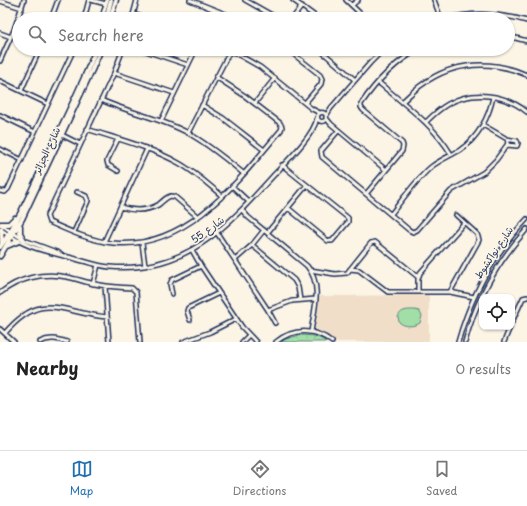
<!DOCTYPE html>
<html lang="en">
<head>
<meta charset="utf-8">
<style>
  :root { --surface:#fff; --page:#f2f2f2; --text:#222; --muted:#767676; --line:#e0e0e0; --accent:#1f6fb2 }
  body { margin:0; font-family:"Playpen Sans","Playpen Sans Arabic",sans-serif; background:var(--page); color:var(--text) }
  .controls { position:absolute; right:12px; bottom:12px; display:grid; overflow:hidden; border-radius:8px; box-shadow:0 1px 3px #0004 }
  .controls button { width:36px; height:36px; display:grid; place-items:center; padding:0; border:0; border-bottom:1px solid var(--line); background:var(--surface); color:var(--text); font:20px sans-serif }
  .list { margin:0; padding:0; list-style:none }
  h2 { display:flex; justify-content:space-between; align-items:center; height:52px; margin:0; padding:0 16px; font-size:17px }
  h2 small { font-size:13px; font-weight:400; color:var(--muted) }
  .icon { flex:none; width:22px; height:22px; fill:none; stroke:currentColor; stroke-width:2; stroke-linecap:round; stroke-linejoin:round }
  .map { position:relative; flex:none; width:527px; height:342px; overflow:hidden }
  .search { position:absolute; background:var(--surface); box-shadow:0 1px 3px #0004; left:12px; right:12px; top:12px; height:44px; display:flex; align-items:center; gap:10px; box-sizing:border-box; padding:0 14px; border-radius:22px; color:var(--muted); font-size:15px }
  .sheet { height:108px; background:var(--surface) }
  nav { display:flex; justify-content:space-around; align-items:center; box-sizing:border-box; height:56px; border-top:1px solid var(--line); background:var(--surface); font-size:11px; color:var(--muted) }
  nav a { display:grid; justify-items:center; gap:2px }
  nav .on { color:var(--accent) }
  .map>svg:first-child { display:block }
  .built { fill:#f1dec9 }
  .grass { fill:#a1dfa7; stroke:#5e8782 }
  .park { fill:url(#park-dots); stroke:#5e8782 }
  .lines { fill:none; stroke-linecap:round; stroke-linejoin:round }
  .minor-casing { stroke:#1b2f5e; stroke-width:6 }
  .major-casing { stroke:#1b2f5e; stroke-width:7 }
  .minor { stroke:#fcf5e5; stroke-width:3 }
  .major { stroke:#fcf5e5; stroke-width:4 }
  .labels { text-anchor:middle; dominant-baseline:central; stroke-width:3.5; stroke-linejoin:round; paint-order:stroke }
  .street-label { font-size:10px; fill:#1b2f5e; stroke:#fcf5e5 }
</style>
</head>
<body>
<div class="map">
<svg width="527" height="342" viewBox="0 0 527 342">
  <defs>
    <pattern id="park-dots" width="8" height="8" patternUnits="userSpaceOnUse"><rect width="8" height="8" fill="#a1dfa7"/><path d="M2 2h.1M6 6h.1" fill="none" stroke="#8ac092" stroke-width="1.8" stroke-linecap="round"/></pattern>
  </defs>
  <rect width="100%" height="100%" fill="#fcf5e5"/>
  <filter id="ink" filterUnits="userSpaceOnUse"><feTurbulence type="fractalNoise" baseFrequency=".025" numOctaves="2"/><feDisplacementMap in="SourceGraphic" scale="8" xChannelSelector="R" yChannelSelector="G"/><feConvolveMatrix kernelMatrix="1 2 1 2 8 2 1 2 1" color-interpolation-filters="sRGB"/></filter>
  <g filter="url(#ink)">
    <path class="built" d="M429 295V342H336L329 336 317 330 315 328 320 296Z"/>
    <path class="grass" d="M415 310 419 311 422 316 420 323C414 327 404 327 399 322L398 317C401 309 408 310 415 310Z"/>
    <path class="park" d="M300 335 316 336 327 342H281L286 339Z"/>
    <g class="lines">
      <g class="minor-casing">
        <path id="minor" d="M91 0 106 4
          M190 0 238 19
          M245 0 279 19
          M293 0 319 19
          M346 0 366 19
          M434 0 441 19
          M0 1 22 8
          M352 5 358 0
          M133 14 149 19
          M51 19 58 0
          M84 19 89 0
          M105 19 103 14 107 0
          M132 19 137 0
          M210 19 214 9
          M292 19 302 6
          M444 19C472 12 500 13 527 21
          M0 33 11 37
          M508 36 527 41
          M123 49 114 73 47 216 49 222C69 231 91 241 113 243 187 251 239 180 281 130L282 127 280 123 245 96 216 77
          M140 49 188 65
          M287 49 320 75 322 79 321 84 305 103
          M319 49 355 80
          M230 50 260 67 312 109 320 113
          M0 61 14 30 24 0
          M114 73 174 93
          M0 81 48 104
          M378 82C405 105 433 124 451 154
          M21 91 40 49
          M101 100C130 113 161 118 188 133 208 144 226 159 243 173
          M402 102C409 96 415 89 423 84 454 61 493 60 527 75
          M255 103 275 78
          M202 105 223 118 264 150
          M317.5 117a4.5 4.5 0 1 1 9 0a4.5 4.5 0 1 1-9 0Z
          M0 115 35 132
          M326 116 331 108 370 63 384 49
          M326 118 331 124 386 170
          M161 121 196 49
          M426 122C433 115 439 109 448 104 473 90 505 94 527 112
          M483 125 507 139 517 141 518 143 517 146 507 145
          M87 129C117 139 150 147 177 162 194 171 208 184 222 196
          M338 131 321 151 322 157 409 230 413 232 417 230 451 191 484 172 496 160 507 145 508 142 507 139
          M188 133 231 49
          M62 135 80 144
          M118 139 107 161 108 165 118 171
          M0 149 22 160
          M282 165 348 218V222L332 241H328L288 208
          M232 186 249 202
          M0 191 5 192 8 189 74 49
          M366 194 402 151 403 146 402 143 363 110 361 107V104C376 82 395 62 419 49
          M120 207C133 211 145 212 158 205 162 202 166 197 171 196L175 197 198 217
          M242 210 248 217 307 266C323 285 314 310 311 332
          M391 214C403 199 415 181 431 167 440 160 450 156 460 150 478 138 489 117 493 97
          M0 224 24 240 59 253
          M0 229C26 248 41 250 72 258 85 261 97 266 110 267 185 273 226 228 272 177 285 163 314 136 317 118
          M74 232 88 201 86 196 77 192
          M217 233 268 310 275 323
          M267 233 306 186
          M104 242 147 149
          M142 243 145 266
          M252 245 294 280 298 287 300 300
          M192 250 201 266 242 327 256 342
          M235 260 252 245 264 230
          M350 269 359 270 388 292H450L474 297
          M310 270 335 274 347 273 371 243 375 242 418 277
          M93 284 98 265
          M105 286 109 342
          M418 292V279L420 273 464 223
          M450 292 479 240 477 234 456 215
          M0 293C19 278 43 272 67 277 77 279 85 282 95 284 107 287 119 287 132 288L136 292 140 342
          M172 294 170 284 172 280 201 266
          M268 310 292 301 316 299
          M190 320 187 311 188 308 219 293
          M512 322 523 298 527 297
          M0 329 14 342
          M5 333C43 289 60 313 107 317
          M40 342C50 337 57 339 67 342
          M183 342 210 332 236 319
          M242 342 249 335
          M276 342C293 328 315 328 332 342
          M458 342C471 296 494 253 527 219
          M465 342C476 300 498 261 527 229
          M504 342 510 327"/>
      </g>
      <g class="major-casing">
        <path id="major" d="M106 19 111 0
          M110 19 116 0
          M1 224H9L15 218
          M20 226V233L24 240
          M1 229 2 243
          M7 246 19 241
          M0 247C20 219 32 188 47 157 63 122 82 86 96 49
          M0 256 22 219 92 70 101 49"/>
      </g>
      <use href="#minor" class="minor"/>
      <use href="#major" class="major"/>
    </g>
  </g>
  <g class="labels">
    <g class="street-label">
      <text transform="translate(46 150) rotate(-65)">شارع الجزائر</text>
      <text transform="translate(207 229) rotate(-36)">شارع 55</text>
      <text transform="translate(493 252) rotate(-56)">شارع نواكشوط</text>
    </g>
  </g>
</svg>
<div class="controls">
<button><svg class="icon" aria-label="locate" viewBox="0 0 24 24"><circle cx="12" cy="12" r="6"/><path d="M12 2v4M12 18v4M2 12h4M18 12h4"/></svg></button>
</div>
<div class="search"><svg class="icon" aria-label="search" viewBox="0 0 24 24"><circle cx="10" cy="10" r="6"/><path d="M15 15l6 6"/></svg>Search here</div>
</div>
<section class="sheet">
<h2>Nearby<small>0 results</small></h2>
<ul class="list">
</ul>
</section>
<nav>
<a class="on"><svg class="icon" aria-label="map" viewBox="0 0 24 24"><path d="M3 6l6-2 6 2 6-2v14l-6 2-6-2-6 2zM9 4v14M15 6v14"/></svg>Map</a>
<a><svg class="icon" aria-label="directions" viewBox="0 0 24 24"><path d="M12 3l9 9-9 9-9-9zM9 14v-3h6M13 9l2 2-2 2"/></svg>Directions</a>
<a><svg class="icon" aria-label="saved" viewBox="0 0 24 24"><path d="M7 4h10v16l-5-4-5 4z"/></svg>Saved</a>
</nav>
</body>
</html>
